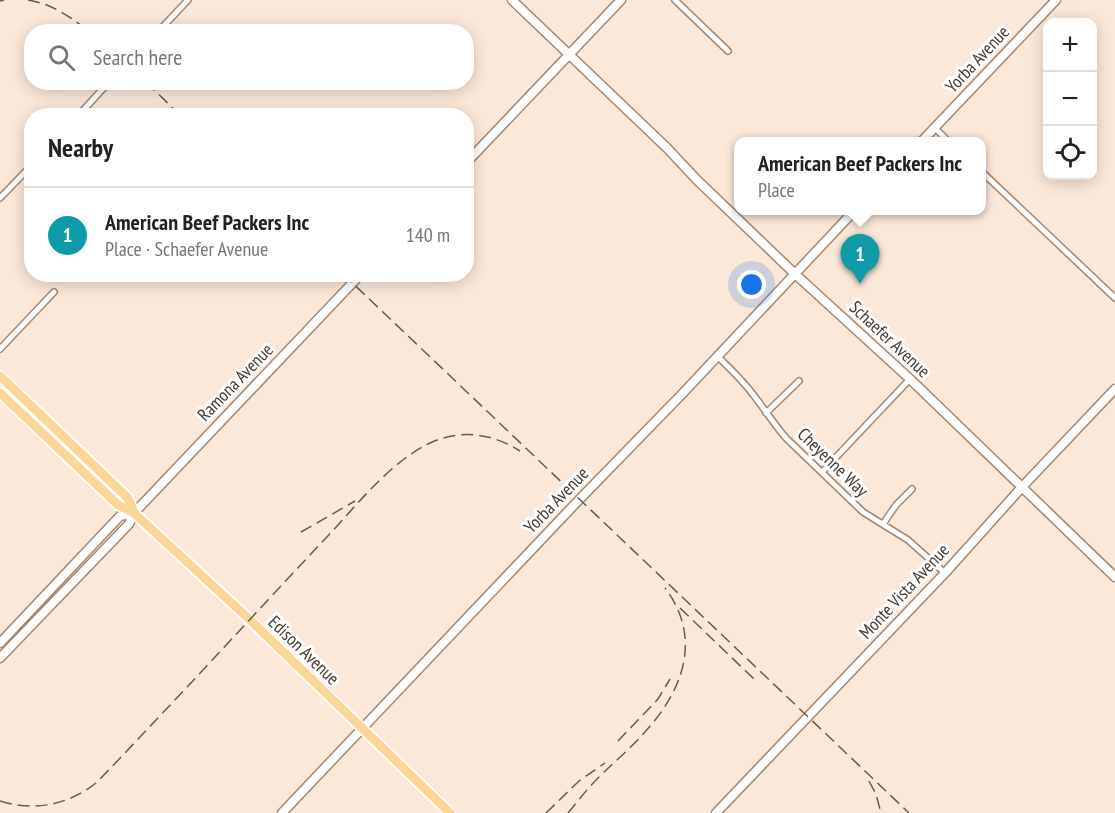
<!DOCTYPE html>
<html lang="en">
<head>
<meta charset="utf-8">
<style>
  :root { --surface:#fff; --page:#f6f6f6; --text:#222; --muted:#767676; --line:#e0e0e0; --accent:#3e8071 }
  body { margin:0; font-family:"PT Sans Narrow",sans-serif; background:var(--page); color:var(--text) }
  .controls { position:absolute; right:18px; top:18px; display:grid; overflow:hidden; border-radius:12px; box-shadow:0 3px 15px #0003 }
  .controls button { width:54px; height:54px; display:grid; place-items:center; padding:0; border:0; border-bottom:2px solid var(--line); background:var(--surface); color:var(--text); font:30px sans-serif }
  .you { position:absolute; left:752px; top:285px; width:21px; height:21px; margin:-15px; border:4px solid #fff; border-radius:50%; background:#1a73e8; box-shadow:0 0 0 9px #1a73e833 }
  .badge { display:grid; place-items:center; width:39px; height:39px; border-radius:50%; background:var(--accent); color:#fff; font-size:20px; font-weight:700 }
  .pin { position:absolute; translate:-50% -50px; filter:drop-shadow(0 2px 3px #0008) }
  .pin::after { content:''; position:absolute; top:32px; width:21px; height:18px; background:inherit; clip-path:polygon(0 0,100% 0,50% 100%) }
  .popup { position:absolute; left:734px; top:137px; width:252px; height:78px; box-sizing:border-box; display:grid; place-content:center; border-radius:12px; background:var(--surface); filter:drop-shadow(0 2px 4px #0005); font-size:20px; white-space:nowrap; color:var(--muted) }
  .popup b { font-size:22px; color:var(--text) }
  .popup::after { content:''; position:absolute; left:50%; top:100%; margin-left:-12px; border:12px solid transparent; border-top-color:var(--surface) }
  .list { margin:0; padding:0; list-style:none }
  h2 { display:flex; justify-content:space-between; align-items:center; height:78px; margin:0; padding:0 24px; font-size:26px }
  h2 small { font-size:20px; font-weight:400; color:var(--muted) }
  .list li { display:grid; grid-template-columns:39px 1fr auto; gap:18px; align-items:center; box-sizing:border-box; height:96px; padding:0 24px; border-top:2px solid var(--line) }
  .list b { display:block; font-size:22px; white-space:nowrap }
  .list p { margin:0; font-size:20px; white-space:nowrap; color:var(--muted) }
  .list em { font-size:20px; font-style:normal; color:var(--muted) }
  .icon { flex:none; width:33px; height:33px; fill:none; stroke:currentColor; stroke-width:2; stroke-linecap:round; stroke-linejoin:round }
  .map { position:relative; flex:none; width:1115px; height:813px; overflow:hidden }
  .search { position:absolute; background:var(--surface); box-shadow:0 3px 15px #0003; left:24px; top:24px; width:450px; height:66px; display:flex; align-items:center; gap:15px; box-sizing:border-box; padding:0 21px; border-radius:24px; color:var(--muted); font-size:22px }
  .panel { position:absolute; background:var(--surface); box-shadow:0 3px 15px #0003; left:24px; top:108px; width:450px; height:174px; border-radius:24px }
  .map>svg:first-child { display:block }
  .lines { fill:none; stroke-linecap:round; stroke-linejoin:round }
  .street-casing { stroke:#a48770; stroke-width:8 }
  .secondary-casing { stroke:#a48770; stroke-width:11 }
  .primary-casing { stroke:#fff; stroke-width:12 }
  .street { stroke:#fff; stroke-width:5 }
  .secondary { stroke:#fff; stroke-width:8 }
  .primary { stroke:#fbd69a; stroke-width:9 }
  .rail { stroke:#685a4f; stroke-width:1.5; stroke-dasharray:12 6; stroke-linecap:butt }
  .labels { text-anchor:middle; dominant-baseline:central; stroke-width:6; stroke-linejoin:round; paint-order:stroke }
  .street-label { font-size:18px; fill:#473a30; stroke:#fff }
</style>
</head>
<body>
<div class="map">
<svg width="1115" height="813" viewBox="0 0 1115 813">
  <rect width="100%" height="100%" fill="#fbe8d9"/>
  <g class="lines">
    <g class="street-casing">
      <path id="street" d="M675 0 728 51
        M158 32 188 0
        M78 116 109 82
        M935 128 949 142
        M982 172 1115 298
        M0 198 32 165
        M0 349 54 292
        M717 356C732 370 746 384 758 401 768 414 776 427 787 439L863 512 908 540 945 573
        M766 413 799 381
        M822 472 910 379
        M883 524 896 505 912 489"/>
    </g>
    <g class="secondary-casing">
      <path id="secondary" d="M512 0 667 148 697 180 794 273 910 379 1115 577
        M921 142 1056 0
        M466 163 621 0
        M0 643 120 516 134 513
        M0 658 129 524 134 513 361 274
        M282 813 576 503 683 393 855 210
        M716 813 945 573 1022 487 1115 389"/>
    </g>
    <g class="primary-casing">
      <path id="primary" d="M0 376 128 498 134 513
        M0 393 118 505 134 513 250 620 450 813"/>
    </g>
    <use href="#street" class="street"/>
    <use href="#secondary" class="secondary"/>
    <use href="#primary" class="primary"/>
    <path class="rail" d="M28 0C53 4 70 17 90 32
      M0 1 4 0
      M146 82 181 116
      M343 274 909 813
      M301 532 355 501
      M680 608 754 679
      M618 741 658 699 670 679
      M869 781 876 794 881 813
      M0 801C34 812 68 805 96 783 116 763 136 741 156 720 213 660 269 598 326 538 356 506 390 462 430 443 460 429 492 433 520 451
      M546 813 579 781 605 763
      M568 813C578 801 587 789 598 778 613 763 630 749 644 733 683 691 703 638 665 588"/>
  </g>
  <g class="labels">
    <g class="street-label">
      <text transform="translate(977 59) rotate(-47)">Yorba Avenue</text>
      <text transform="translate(890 339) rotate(43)">Schaefer Avenue</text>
      <text transform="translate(235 382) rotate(-46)">Ramona Avenue</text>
      <text transform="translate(833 462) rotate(44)">Cheyenne Way</text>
      <text transform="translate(556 500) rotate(-46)">Yorba Avenue</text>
      <text transform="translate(904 591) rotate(-47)">Monte Vista Avenue</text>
      <text transform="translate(304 650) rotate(44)">Edison Avenue</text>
    </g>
  </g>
</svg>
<div class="controls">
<button>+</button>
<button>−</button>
<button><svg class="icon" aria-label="locate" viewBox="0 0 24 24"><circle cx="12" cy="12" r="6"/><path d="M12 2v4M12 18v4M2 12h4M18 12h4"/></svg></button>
</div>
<div class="you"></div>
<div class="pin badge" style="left:860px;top:284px;background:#0f9aa8">1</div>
<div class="popup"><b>American Beef Packers Inc</b>Place</div>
<div class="search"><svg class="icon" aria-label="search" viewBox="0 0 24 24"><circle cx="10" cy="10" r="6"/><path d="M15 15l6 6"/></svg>Search here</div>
<section class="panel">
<h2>Nearby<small></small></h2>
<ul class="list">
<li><span class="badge" style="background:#0f9aa8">1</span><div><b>American Beef Packers Inc</b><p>Place · Schaefer Avenue</p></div><em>140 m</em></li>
</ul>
</section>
</div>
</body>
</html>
